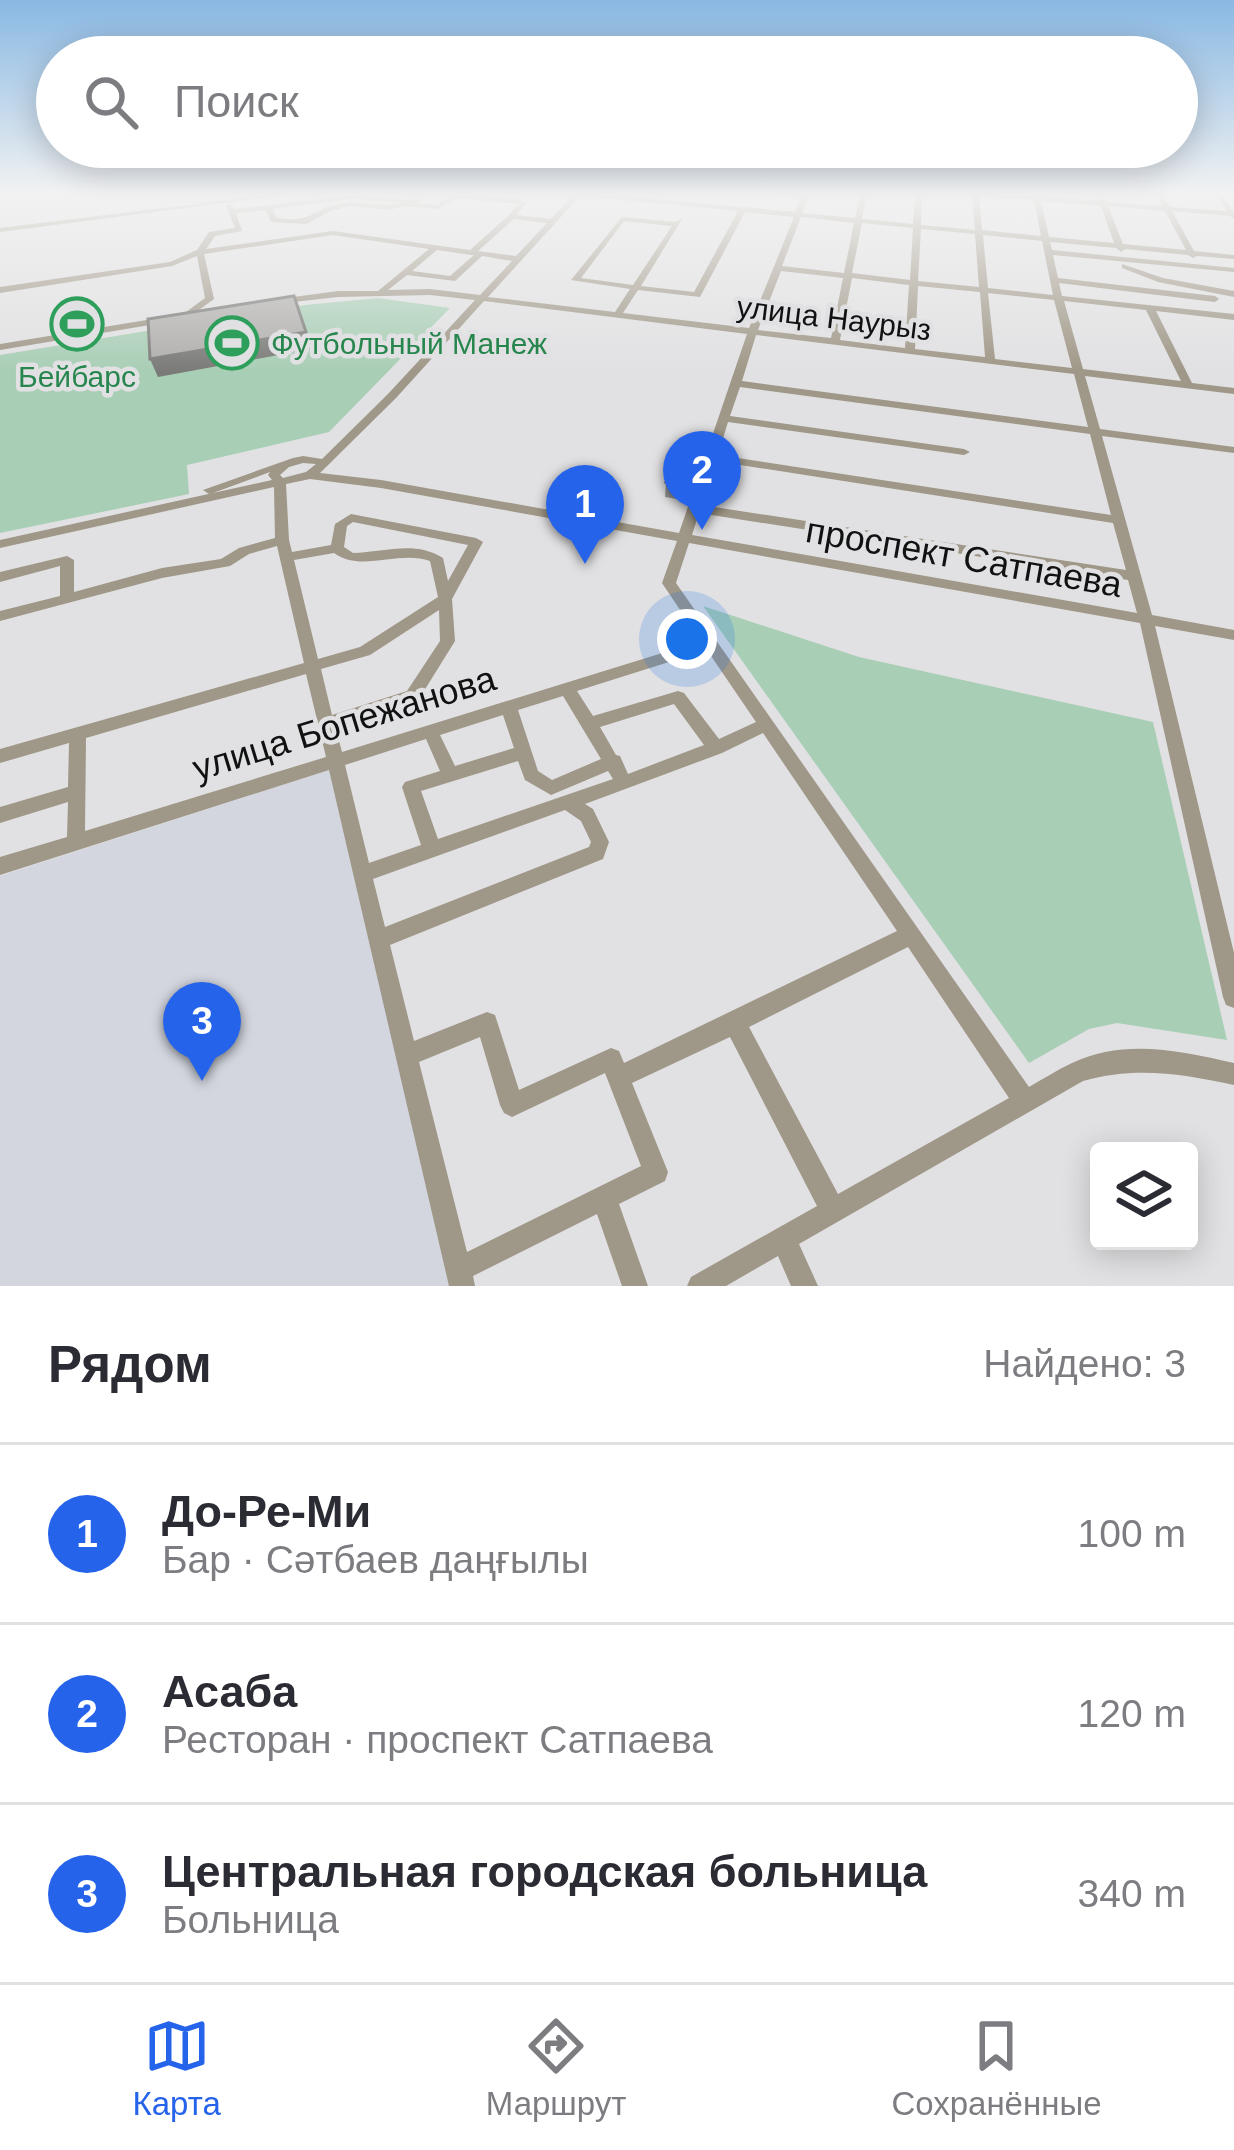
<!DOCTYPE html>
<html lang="ru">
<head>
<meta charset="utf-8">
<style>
  :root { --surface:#fff; --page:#f2f2f3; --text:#2b2b33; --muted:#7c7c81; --line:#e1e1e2; --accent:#2563eb }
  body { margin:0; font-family:Helvetica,sans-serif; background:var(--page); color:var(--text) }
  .controls { position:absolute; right:36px; bottom:36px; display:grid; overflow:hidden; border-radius:12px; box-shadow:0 6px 30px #0003 }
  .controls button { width:108px; height:108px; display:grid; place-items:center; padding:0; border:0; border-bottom:3px solid var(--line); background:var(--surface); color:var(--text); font:60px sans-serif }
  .you { position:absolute; left:687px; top:639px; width:42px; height:42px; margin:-30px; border:9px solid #fff; border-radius:50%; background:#1a73e8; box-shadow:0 0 0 18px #1a73e833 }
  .badge { display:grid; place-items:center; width:78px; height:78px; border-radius:50%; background:var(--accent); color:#fff; font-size:39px; font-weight:700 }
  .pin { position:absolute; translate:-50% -99px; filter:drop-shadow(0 3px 6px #0008) }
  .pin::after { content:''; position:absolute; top:63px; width:42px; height:36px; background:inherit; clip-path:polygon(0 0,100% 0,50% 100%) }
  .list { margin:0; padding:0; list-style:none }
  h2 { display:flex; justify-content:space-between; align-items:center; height:156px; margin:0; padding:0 48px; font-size:51px }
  h2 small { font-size:39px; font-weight:400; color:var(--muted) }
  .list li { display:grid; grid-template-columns:78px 1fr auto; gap:36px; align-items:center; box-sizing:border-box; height:180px; padding:0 48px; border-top:3px solid var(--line) }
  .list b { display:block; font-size:45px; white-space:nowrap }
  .list p { margin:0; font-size:39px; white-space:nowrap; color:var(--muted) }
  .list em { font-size:39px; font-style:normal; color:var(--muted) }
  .icon { flex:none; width:66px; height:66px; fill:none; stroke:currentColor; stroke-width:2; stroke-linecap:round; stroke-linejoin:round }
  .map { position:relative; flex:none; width:1234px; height:1286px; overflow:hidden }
  .search { position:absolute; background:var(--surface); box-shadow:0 6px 30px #0003; left:36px; right:36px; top:36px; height:132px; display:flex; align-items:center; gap:30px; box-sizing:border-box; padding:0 42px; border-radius:66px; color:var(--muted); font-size:45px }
  .sheet { height:696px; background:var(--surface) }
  nav { display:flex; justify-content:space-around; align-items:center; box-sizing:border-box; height:168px; border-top:3px solid var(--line); background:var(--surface); font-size:33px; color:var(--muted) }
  nav a { display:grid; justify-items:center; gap:6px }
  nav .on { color:var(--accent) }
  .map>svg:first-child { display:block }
  .built { fill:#d3d6df }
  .green { fill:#a8ceb5 }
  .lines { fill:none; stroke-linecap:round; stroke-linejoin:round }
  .minor { fill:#9f9787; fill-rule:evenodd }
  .wall { fill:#969694 }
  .shaded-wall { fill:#7a7a78 }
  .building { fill:#afaeac; stroke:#7a7a78; stroke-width:3 }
  .labels { text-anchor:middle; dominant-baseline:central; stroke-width:9; stroke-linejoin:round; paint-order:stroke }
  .far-street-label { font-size:30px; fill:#101111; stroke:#e1e1e3 }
  .far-leisure-label { font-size:30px; fill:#27864d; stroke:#e1e1e3; text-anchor:start }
  .street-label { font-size:36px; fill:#101111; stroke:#e1e1e3 }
</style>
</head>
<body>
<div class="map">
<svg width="1234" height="1286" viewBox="0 0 1234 1286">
  <rect width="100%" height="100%" fill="#e1e1e3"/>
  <path class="built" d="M335 768 450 1286H0V876Z"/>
  <path class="green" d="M378 298 450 308 329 432 187 465 189 494 0 533V355L305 305Z
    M703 606 859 657 1153 722 1227 1040 1117 1023 1089 1029 1029 1063Z"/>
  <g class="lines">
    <path class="minor" d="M293 192H310L0 232V228Z
      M425 192H432L416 203 437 205 455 194 518 199 526 203 517 215 551 219 573 195 557 192H583L795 212 801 198 754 192 803 194 810 192 802 213 855 218 861 192H867L862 219 913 224 916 192H922L921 225 975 230 972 195 957 192 1033 196V192H1039L1040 196 1099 201 1096 192H1102L1106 202 1162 206 1155 192H1161L1170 207 1227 211 1214 192H1220L1234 212V219L1230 216 1172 211 1194 251 1234 255V259L1197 256 1193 258 1188 255 1125 249 1121 252 1116 248 1050 242 1052 250 1234 268V272L1053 255 1058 278 1215 296 1219 299 1215 302 1059 283 1062 296 1234 314V320L1156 311 1192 383 1234 388V394L1085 376 1100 429 1234 447V453L1102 436 1152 615 1234 630V640L1155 626 1234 953V1008L1226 1005 1223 997 1140 623 689 543 676 583 1029 1087C1043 1079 1057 1070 1072 1063 1124 1038 1181 1051 1234 1063V1085C1182 1074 1136 1066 1083 1081L799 1244 818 1286H791L778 1256 726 1286H687L691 1277 817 1206 730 1037 632 1083 668 1172 665 1181 619 1204 648 1286H622L597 1214 473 1276 475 1286H449L329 770 0 875V857L67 837 68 802 0 823V807L68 787 69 743 0 763V749L304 663 277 546 249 554 230 566 162 578 0 621V611L60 596V566L0 582V572L67 556 74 560V592L162 568 221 559 239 548 275 538 274 487 0 548V540L272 480 268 475 270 472 213 493 209 494 203 490 293 458 303 456 322 459 388 394 475 300 430 295 338 297 275 304 274 302 278 299 338 291H378L429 249 333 235 204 254 214 299 185 320 180 317 182 315 205 298 197 256 172 266 0 293V287L170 262 197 250 209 232 235 228 226 206 230 204 235 209 352 195 410 200ZM580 196 738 211 694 292 641 286 682 219 675 222 622 217 571 280 630 289 615 312 488 297ZM979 196 1034 200 1041 236 982 230ZM456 198 518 204 509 215 470 250 333 231 206 249 215 236 242 231 236 213 266 210 271 222 306 224 330 211 351 206 388 210 406 206 438 209ZM352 199 401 203C381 208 363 200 342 203 312 208 313 224 277 218L272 209ZM1041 201 1101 206 1114 243 1049 237ZM1108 206 1165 211 1186 250 1123 244ZM745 212 794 217 749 328 623 313 638 290 700 297ZM801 217 854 223 844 273 782 266ZM514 219 547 223 516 256 478 251ZM624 221 672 226 633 285 581 278ZM862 223 913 228 910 280 852 273ZM921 229 975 234 979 287 918 281ZM983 235 1042 241 1053 295 988 288ZM437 250 471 255H474L450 276 412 271ZM482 256 512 261 480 295 430 289 388 290 407 275 455 281ZM781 271 843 278 831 338 758 330ZM852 278 909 285 905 348 840 340ZM918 286 980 292 985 357 915 349ZM988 293 1054 300 1072 368 995 359ZM484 301 747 334 679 533 381 480 320 473 396 398ZM1064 301 1146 310 1181 381 1083 369ZM756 335 1074 374 1088 427 742 381ZM740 387 1090 434 1111 515 718 455 728 422 964 455 970 452 964 449 730 416ZM715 461 1113 523 1126 570 701 505ZM303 463 316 464 306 472 283 478 280 475 289 467ZM310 479 381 488 677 541 662 583 701 641 342 752 335 726 419 699 455 641 452 599 483 542 476 538 351 514 335 524 331 545 292 552 289 540 286 484ZM699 513 1128 580 1137 613 692 535ZM353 522 468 545 448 581 443 558C415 540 384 552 353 553L344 547 347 526ZM334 553C361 573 398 550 430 561L438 597 360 647 318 659 294 560ZM439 610 440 641 407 691 332 715 321 669 370 655ZM707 650 756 722 719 739 684 693 678 691 593 716 577 691ZM306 674 326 757 85 831 86 738ZM563 696 601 759 552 780 538 771 518 710ZM674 704 704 745 628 774 620 756 616 755 600 727ZM503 715 514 748 455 766 440 735ZM763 733 897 931 624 1063 619 1051 611 1048 519 1090 495 1015 487 1012 414 1041 390 945 603 859 609 842 593 809 585 804 722 753ZM426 739 440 771 405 782 402 787 421 845 369 863 345 765ZM518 761 525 780 551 795 608 771 613 779 438 839 421 791ZM565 810 581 821 591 842 589 847 385 927 373 879ZM908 947 1009 1098 838 1194 749 1027ZM480 1037 500 1105 504 1113 512 1117 605 1073 641 1166 467 1252 419 1062Z
      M1122 264 1163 278 1234 291V297L1158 282 1122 268Z
      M165 317 170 320 168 322 0 350V344Z"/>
  </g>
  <path class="wall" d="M683 470 682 485 677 499 665 497 666 482Z"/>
  <path class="shaded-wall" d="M306 332 311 349 158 377 150 359Z
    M683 470 682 485 677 499 678 484Z"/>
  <path class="building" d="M294 296 306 332 150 359 148 319Z
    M671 469 683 470 678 484 666 482Z"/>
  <linearGradient id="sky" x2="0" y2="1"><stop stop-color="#89b8e3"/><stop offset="0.52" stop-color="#f2f2f2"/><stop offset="1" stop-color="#f2f2f2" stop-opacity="0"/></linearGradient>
  <rect width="1234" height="372" fill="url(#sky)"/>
  <defs>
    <g id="stadium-ring" transform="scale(2.7)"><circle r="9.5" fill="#e1e1e3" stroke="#2e9e5b" stroke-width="1.5"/><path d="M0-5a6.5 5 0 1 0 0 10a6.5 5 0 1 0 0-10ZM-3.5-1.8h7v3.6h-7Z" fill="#2e9e5b"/></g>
  </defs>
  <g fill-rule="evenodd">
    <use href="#stadium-ring" x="77" y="324"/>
    <use href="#stadium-ring" x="232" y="343"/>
  </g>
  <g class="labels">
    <g class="far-street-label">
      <text transform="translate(834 318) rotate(7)">улица Наурыз</text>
    </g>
    <g class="far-leisure-label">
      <text x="271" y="343">Футбольный Манеж</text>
      <text x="77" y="376" text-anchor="middle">Бейбарс</text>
    </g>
    <g class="street-label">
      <text transform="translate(964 557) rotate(10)">проспект Сатпаева</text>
      <text transform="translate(344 723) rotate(-17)">улица Бопежанова</text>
    </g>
  </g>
</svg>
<div class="controls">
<button><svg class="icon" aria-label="layers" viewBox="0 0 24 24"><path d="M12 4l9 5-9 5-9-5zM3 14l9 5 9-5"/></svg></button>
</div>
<div class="you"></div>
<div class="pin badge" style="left:585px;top:564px">1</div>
<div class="pin badge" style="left:702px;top:530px">2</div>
<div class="pin badge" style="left:202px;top:1081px">3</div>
<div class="search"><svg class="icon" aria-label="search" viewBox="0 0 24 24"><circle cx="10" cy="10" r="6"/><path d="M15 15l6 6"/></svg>Поиск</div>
</div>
<section class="sheet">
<h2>Рядом<small>Найдено: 3</small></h2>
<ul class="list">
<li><span class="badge">1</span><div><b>До-Ре-Ми</b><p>Бар · Сәтбаев даңғылы</p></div><em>100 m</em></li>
<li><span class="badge">2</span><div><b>Асаба</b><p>Ресторан · проспект Сатпаева</p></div><em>120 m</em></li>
<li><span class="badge">3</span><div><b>Центральная городская больница</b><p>Больница</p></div><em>340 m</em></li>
</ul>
</section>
<nav>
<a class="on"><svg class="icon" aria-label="map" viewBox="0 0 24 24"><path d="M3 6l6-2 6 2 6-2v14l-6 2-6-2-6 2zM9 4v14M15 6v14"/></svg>Карта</a>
<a><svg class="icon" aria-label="directions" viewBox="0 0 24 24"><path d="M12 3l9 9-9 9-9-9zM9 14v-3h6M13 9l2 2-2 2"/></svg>Маршрут</a>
<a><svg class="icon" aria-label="saved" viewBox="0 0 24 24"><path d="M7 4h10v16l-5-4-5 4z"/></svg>Сохранённые</a>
</nav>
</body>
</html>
